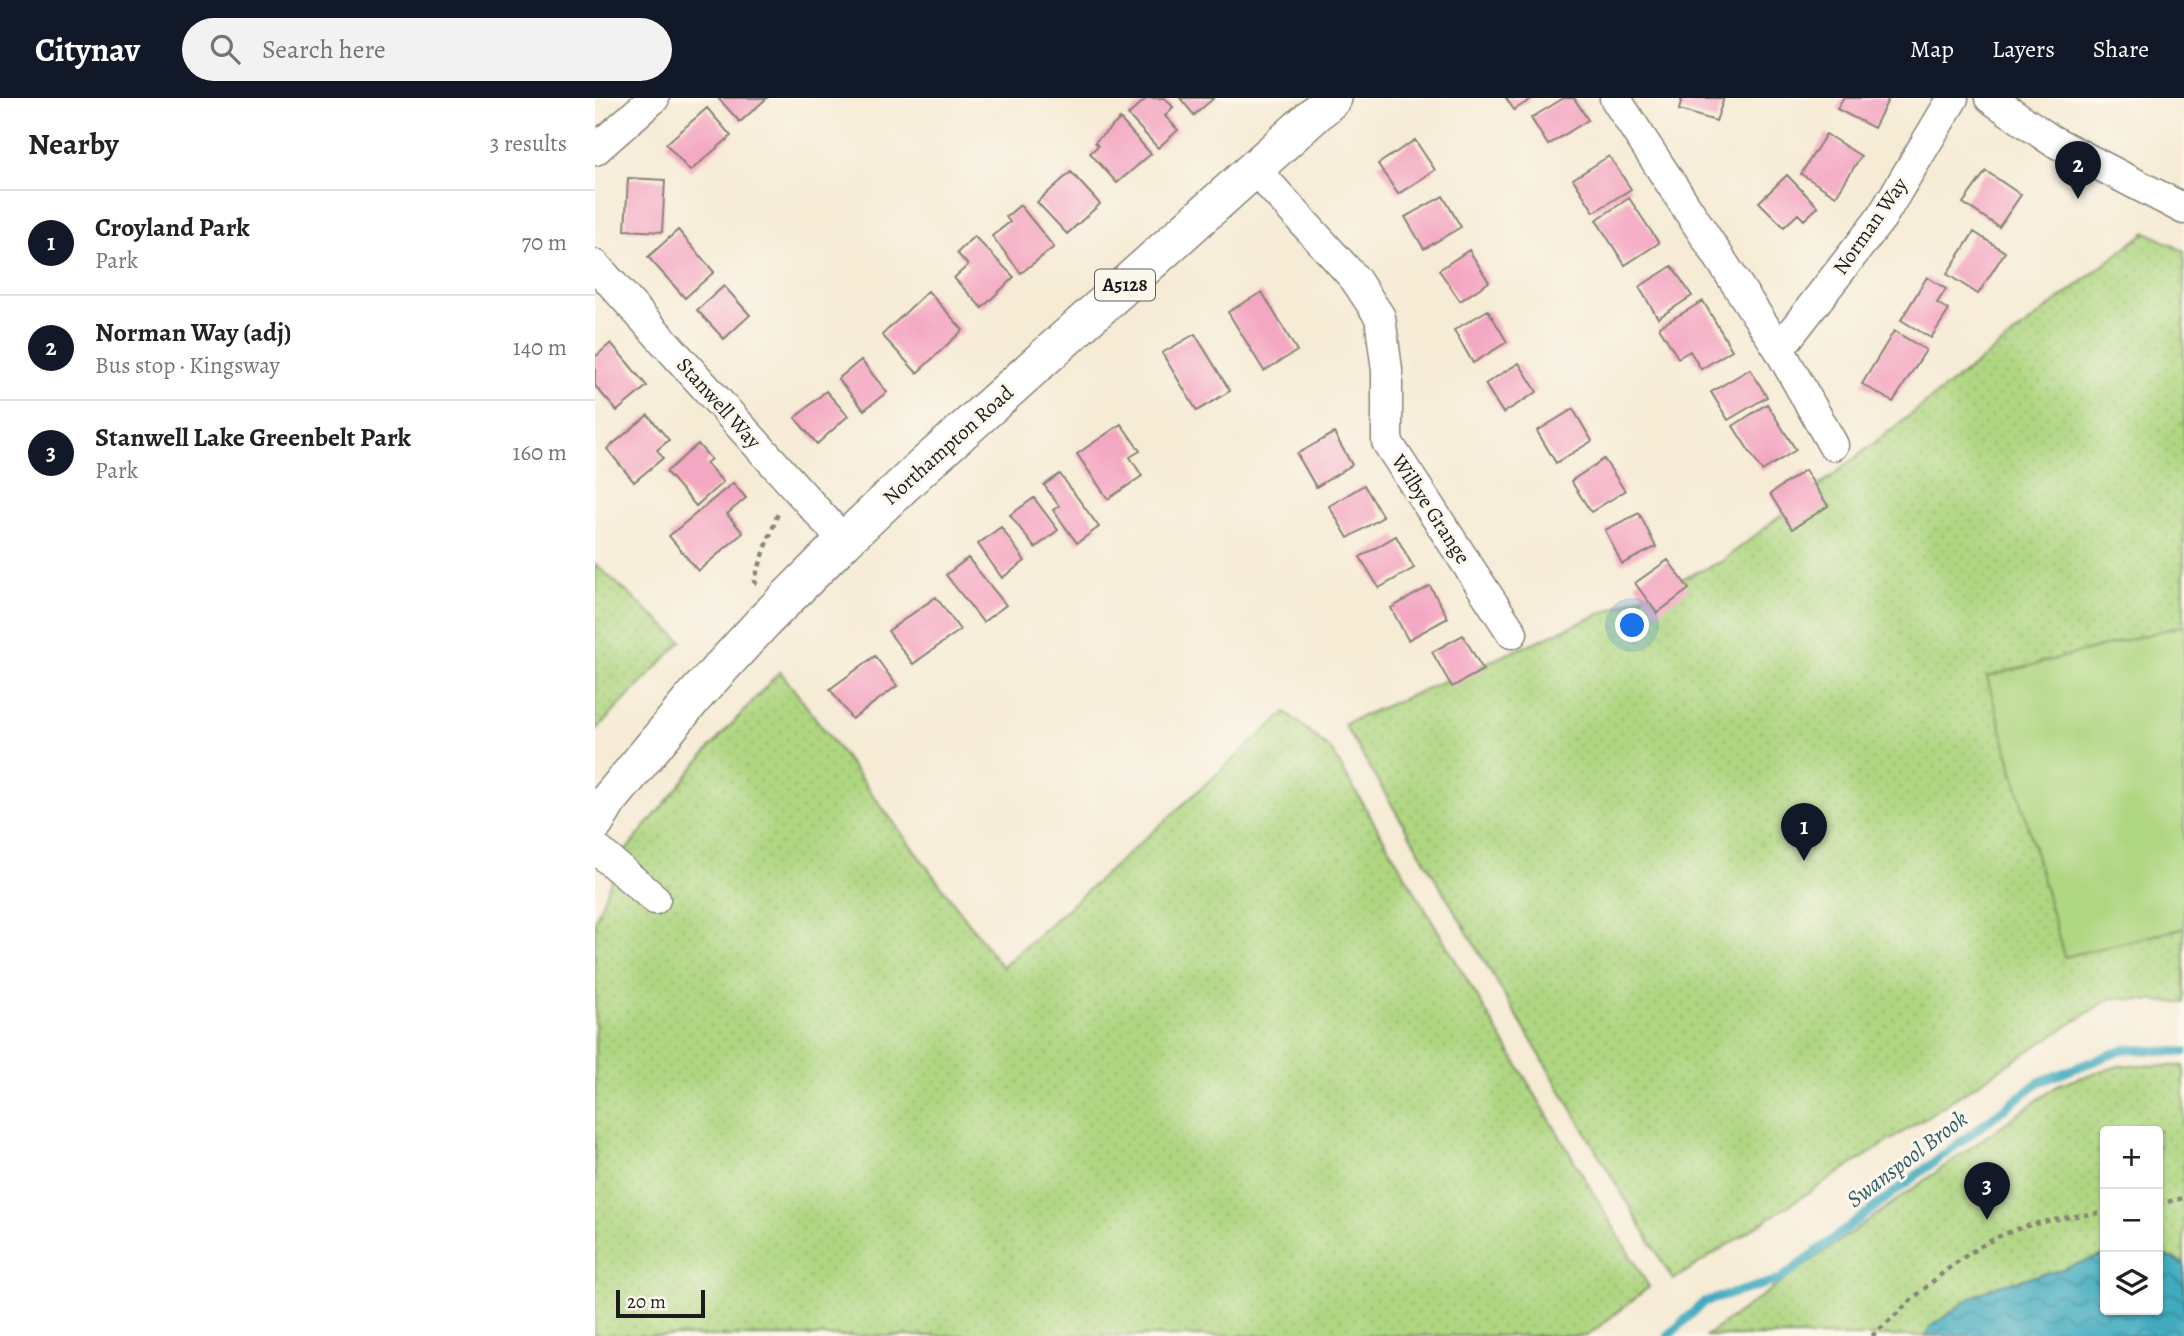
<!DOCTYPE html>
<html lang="en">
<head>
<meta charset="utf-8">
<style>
  :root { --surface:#fff; --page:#f2f2f2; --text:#222; --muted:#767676; --line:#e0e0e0; --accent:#111827 }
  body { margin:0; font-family:Alegreya,serif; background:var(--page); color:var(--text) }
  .controls { position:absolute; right:21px; bottom:21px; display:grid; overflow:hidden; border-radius:7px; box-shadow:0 2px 5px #0004 }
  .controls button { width:63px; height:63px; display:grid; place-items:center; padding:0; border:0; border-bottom:2px solid var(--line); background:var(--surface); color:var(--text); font:35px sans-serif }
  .scale { position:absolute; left:21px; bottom:18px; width:89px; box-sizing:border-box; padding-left:7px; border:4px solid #1c1c1c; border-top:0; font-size:19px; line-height:24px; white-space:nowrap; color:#1c1c1c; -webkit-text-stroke:5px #fbf7ec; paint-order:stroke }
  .you { position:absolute; left:1038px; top:528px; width:24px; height:24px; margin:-18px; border:5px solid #fff; border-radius:50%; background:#1a73e8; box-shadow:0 0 0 10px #1a73e833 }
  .badge { display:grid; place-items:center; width:46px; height:46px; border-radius:50%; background:var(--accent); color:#fff; font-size:23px; font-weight:700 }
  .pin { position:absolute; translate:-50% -58px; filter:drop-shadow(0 2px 4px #0008) }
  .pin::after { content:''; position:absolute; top:37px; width:24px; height:21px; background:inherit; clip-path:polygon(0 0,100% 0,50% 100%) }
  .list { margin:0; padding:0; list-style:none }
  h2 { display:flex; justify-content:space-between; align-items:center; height:91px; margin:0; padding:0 28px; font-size:30px }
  h2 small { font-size:23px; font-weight:400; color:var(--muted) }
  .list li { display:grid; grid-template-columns:46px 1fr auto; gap:21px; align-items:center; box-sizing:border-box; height:105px; padding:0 28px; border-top:2px solid var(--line) }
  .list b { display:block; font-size:26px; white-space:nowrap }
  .list p { margin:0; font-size:23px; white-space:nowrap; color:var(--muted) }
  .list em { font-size:23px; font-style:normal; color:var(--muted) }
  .icon { flex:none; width:38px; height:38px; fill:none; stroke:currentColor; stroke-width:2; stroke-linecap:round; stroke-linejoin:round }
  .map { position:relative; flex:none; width:1589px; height:1238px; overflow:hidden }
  header { display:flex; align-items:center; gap:42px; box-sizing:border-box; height:98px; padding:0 35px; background:var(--accent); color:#fff }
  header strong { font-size:33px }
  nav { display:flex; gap:38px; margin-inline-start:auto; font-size:24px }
  .search { width:490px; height:63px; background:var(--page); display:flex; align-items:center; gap:18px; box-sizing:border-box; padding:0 24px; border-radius:38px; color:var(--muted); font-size:26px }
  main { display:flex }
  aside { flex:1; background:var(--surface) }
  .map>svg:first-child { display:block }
  .grass { fill:url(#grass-dots); stroke:#66794e; stroke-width:2; fill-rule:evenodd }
  .pitch { fill:#afd681; stroke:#66794e; stroke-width:2 }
  .water { fill:url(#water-waves); stroke:#2e646e; stroke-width:2 }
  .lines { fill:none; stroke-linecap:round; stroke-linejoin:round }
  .stream { stroke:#3fabbf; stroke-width:9 }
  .building { fill:#f4a7c2 }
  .minor-casing { stroke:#898478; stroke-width:33 }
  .major-casing { stroke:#898478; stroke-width:40 }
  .path { stroke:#898478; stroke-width:4.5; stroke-dasharray:5 5; stroke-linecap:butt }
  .minor { stroke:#fff; stroke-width:30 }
  .major { stroke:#fff; stroke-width:37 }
  .labels { text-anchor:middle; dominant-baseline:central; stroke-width:6; stroke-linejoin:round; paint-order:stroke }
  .shield { fill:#fbf7ec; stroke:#5f5e5a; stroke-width:2 }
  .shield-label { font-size:19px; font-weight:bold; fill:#1c1c1c }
  .street-label { font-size:21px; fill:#1c1c1c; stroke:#fbf7ec }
  .water-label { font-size:23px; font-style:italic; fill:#2c5c65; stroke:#fbf7ec }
</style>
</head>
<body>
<header>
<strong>Citynav</strong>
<div class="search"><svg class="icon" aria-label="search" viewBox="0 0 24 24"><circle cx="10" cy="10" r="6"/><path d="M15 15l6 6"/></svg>Search here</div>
<nav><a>Map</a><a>Layers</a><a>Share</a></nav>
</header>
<main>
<aside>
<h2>Nearby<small>3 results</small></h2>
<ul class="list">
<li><span class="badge">1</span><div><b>Croyland Park</b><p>Park</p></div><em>70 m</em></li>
<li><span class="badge">2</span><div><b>Norman Way (adj)</b><p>Bus stop · Kingsway</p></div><em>140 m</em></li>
<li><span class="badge">3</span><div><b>Stanwell Lake Greenbelt Park</b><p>Park</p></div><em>160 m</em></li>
</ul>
</aside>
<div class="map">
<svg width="1589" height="1238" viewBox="0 0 1589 1238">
  <defs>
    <pattern id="grass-dots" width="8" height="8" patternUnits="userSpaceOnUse" patternTransform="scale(1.75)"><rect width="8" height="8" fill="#afd681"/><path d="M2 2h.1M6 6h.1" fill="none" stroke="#96b76f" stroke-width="1.8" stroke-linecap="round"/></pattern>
    <pattern id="water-waves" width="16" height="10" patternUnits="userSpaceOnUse" patternTransform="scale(1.75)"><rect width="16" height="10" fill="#3fabbf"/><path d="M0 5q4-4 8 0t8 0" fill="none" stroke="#348a9a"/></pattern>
  </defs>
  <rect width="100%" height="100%" fill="#fbf7ec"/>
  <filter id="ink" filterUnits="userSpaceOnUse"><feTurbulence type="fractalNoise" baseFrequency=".0143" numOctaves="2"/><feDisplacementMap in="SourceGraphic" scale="14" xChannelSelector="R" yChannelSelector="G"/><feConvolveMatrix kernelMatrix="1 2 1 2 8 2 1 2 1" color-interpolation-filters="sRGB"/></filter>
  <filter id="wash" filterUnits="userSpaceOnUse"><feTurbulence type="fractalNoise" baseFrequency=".00686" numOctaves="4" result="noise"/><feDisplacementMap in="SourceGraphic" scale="28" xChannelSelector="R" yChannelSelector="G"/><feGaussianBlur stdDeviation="1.57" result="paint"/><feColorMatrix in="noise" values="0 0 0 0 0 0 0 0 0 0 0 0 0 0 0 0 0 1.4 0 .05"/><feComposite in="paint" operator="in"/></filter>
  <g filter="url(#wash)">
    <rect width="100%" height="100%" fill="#f6ebd5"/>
    <path class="grass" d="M1551 134 1589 153V905L1516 900 1078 1182 749 626 1126 464Z
      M0 466 87 543 0 633Z
      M185 573 407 869 691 614 736 652 1054 1189 992 1238H0V823L24 761 115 650Z
      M1527 967 1589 968V1238H1111L1465 986ZM1510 1033H1563V1212H1510Z"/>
    <path class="pitch" d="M1589 527V830L1469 859 1392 579Z"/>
    <path class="water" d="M1563 1155 1589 1165V1238H1331L1335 1229 1377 1199 1403 1187 1464 1172 1510 1157V1212H1563Z"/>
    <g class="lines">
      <path class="stream" d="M1073 1238 1109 1204 1184 1182 1444 984 1530 951 1589 954"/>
    </g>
    <g id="blocks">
      <path class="building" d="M123 0H172L145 24Z
        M552 0H570L578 9 570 18 583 32 563 50 533 17Z
        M585 0H619L599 17Z
        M911 0H938L919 12Z
        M969 0H979L993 22 953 47 936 20Z
        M1087 0H1129L1121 23 1084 12Z
        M1248 0H1294L1279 30 1242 11Z
        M112 10 136 38 95 73 71 46Z
        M525 21 556 56 522 85 495 55 503 48 500 44Z
        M1231 36 1266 58 1241 98 1206 76Z
        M820 42 840 72 803 96 783 66Z
        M1014 58 1036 91 999 114 978 81Z
        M1391 73 1426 97 1404 129 1368 105Z
        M476 74 505 106 472 136 442 104Z
        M1192 77 1223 109 1209 122 1203 116 1189 129 1164 104Z
        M33 80 70 82 67 134 30 132Z
        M848 98 866 129 829 151 810 119Z
        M1034 100 1064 145 1030 167 1001 122Z
        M425 107 459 149 426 175 397 138 415 124 411 119Z
        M83 132 119 174 90 200 53 159Z
        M1379 134 1410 154 1383 196 1352 176Z
        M379 138 419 179 387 210 359 180 373 167 362 155Z
        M874 152 894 184 865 203 844 172Z
        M1077 168 1097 198 1063 220 1044 189Z
        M1332 179 1351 191 1342 205 1354 212 1336 240 1306 222Z
        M129 188 155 217 129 241 102 212Z
        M333 193 368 232 322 275 287 237Z
        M667 194 702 253 669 273 633 214Z
        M1108 203 1137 252 1106 271 1095 253 1083 260 1064 229Z
        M893 212 912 244 878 265 859 232Z
        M1299 233 1331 252 1298 304 1267 286Z
        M600 236 635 293 602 313 567 255Z
        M16 245 52 288 22 313 0 288V259Z
        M266 262 292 294 269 312 243 281Z
        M924 265 942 294 908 315 890 286Z
        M1155 271 1172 299 1133 322 1116 294Z
        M231 293 253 318 222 346 200 320Z
        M1172 306 1201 352 1167 373 1138 328Z
        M978 311 997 343 961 365 942 333Z
        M53 317 74 342 62 352 68 360 39 384 12 351Z
        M526 326 545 353 535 359 547 378 513 401 482 356Z
        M739 335 757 367 721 389 702 356Z
        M103 346 116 361 111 365 128 384 101 408 71 374Z
        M1009 361 1030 393 996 414 976 383Z
        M1210 372 1233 408 1197 431 1175 396Z
        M465 376 504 429 482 445 458 412 464 408 449 387Z
        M138 385 151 400 132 416 148 435 103 473 74 438Z
        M769 387 788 419 753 440 734 408Z
        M439 400 463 432 440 450 415 417Z
        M1044 415 1061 449 1027 466 1010 432Z
        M406 429 430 463 407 480 383 446Z
        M801 438 819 470 784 490 765 459Z
        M373 460 411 507 388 524 351 477Z
        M1073 462 1094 491 1062 515 1040 485Z
        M835 488 853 520 813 542 796 510Z
        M341 499 365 532 318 566 293 533Z
        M868 537 888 572 857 589 837 554Z
        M280 558 302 588 257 621 235 591Z"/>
    </g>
  </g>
  <g filter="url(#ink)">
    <use href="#blocks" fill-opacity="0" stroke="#898478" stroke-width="2"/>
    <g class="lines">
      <g class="minor-casing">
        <path id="minor" d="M1020 0 1184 251 1238 347
          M1395 0 1456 42 1589 111
          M0 52 59 0
          M660 71 760 181 785 219 792 272V344L917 535
          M0 167 249 443
          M1184 251 1286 120 1358 0
          M0 750 60 801"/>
      </g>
      <g class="major-casing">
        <path id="major" d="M0 725 13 703 99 599 169 523 249 443 322 374 738 0"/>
      </g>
      <path class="path" d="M162 486 159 483 184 412
        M1563 1106 1589 1100
        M1277 1238C1317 1203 1356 1161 1405 1138 1437 1123 1475 1119 1510 1114"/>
      <use href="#minor" class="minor"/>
      <use href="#major" class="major"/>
    </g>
  </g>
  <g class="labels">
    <rect class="shield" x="500" y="171.5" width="60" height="31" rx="5"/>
    <g class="shield-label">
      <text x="530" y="187">A5128</text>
    </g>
    <g class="street-label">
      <text transform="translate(1275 128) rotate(-55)">Norman Way</text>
      <text transform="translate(124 305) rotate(48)">Stanwell Way</text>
      <text transform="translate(353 347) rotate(-42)">Northampton Road</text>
      <text transform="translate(836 411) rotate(57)">Wilbye Grange</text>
    </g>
    <g class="water-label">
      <text transform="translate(1312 1061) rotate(-37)">Swanspool Brook</text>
    </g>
  </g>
</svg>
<div class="controls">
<button>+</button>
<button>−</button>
<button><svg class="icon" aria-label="layers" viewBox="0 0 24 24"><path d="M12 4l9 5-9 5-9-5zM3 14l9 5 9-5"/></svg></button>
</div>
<div class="scale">20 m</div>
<div class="you"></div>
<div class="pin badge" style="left:1209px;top:763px">1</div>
<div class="pin badge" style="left:1483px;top:101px">2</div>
<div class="pin badge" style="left:1392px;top:1122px">3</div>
</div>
</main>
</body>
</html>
